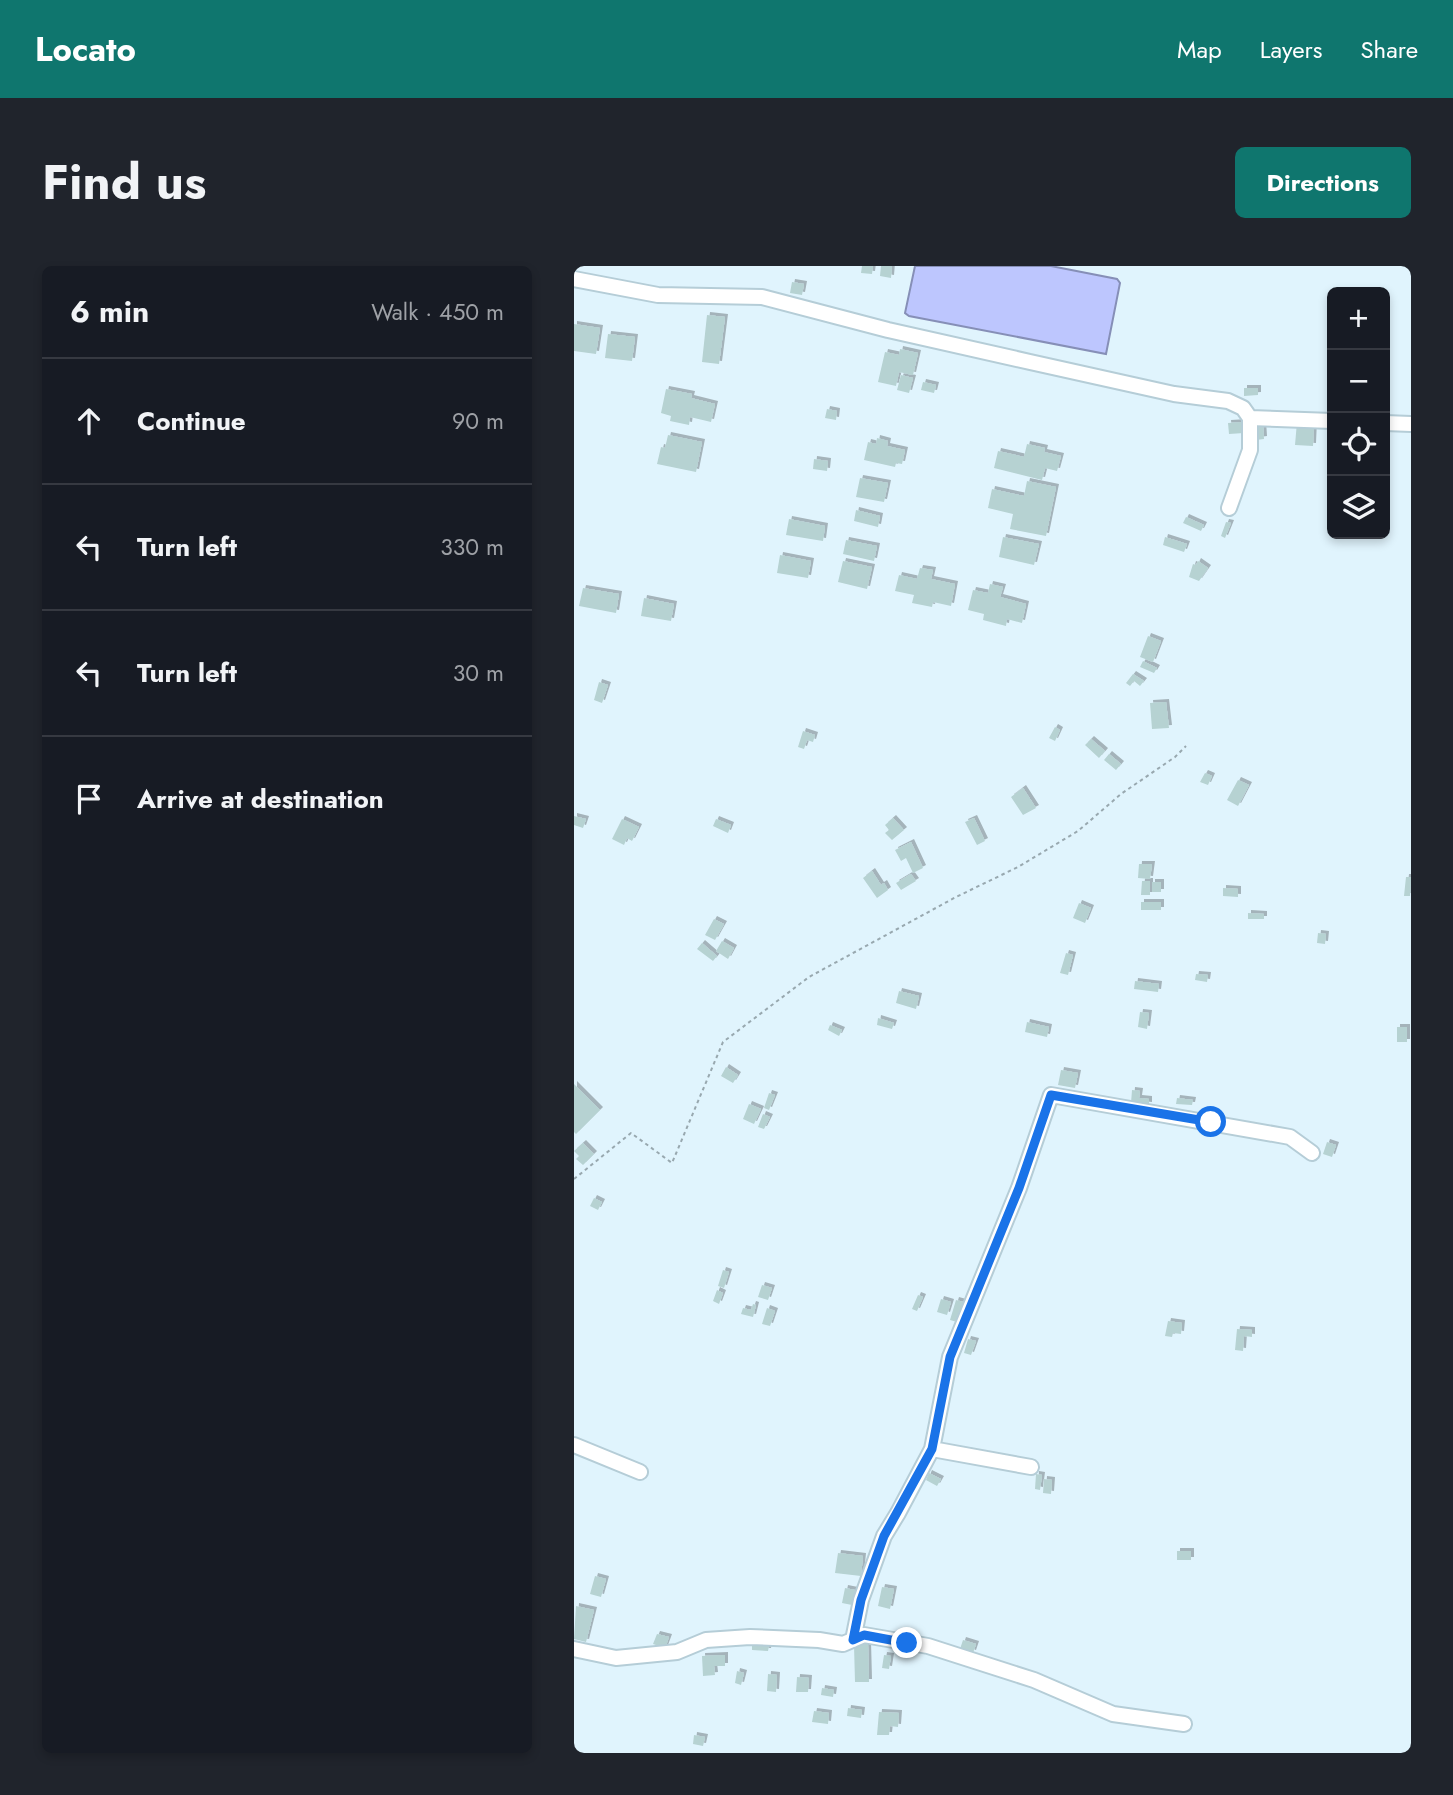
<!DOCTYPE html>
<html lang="en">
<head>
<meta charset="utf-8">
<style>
  :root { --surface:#171b24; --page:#20242c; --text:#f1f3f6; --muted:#9ea1a6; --line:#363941; --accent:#0f766e }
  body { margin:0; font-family:Jost,sans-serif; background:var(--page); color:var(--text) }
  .controls { position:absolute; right:21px; top:21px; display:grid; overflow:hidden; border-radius:10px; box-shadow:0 4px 10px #0003 }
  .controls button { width:63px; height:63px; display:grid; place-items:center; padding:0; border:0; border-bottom:2px solid var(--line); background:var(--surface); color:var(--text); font:35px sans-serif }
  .stop { position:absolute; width:21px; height:21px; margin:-16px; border:5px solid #1a73e8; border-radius:50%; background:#fff }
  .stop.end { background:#1a73e8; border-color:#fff; box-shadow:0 2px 7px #0008 }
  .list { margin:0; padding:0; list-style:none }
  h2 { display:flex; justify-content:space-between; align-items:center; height:91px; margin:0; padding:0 28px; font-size:30px }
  h2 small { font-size:23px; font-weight:400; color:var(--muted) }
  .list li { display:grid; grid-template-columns:46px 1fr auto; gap:21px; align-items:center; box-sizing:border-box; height:126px; padding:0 28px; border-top:2px solid var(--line) }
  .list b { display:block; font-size:26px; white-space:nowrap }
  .list em { font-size:23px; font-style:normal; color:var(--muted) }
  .icon { flex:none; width:38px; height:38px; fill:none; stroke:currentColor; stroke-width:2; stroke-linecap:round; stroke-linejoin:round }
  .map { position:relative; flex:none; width:837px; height:1487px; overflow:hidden; border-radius:10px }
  header { display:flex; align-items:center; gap:42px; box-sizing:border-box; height:98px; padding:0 35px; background:var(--accent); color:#fff }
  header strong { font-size:33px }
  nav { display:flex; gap:38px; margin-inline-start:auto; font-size:24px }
  .intro { display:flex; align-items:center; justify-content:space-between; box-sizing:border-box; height:168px; padding:0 42px }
  h1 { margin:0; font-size:49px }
  .button { padding:18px 32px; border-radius:10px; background:var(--accent); color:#fff; font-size:24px; font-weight:700 }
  main { display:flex; gap:42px; padding:0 42px }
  aside { flex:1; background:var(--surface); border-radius:10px; box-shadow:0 4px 10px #0003 }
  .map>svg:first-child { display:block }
  .water { fill:#bdc6fe; stroke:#868fb7; stroke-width:2 }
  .building { fill:#b6d2d2; filter:url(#shadow) }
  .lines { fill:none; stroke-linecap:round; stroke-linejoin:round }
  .minor-casing { stroke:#b5cdd7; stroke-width:18 }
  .path { stroke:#98a8af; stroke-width:2; stroke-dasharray:3.5 3.5; stroke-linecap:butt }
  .minor { stroke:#fff; stroke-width:14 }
  .route { stroke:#1a73e8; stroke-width:9 }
</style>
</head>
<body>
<header>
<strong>Locato</strong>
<nav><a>Map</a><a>Layers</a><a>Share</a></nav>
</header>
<div class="intro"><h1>Find us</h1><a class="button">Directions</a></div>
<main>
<aside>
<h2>6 min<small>Walk · 450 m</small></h2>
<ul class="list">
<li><svg class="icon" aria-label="ahead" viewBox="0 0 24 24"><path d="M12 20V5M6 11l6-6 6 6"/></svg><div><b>Continue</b></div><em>90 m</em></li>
<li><svg class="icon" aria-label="left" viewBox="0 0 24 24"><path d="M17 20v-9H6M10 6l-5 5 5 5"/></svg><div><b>Turn left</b></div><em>330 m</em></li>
<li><svg class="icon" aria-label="left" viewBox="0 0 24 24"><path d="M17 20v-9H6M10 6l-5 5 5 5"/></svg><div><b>Turn left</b></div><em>30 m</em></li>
<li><svg class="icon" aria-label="arrive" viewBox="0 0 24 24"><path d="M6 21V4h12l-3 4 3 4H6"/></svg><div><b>Arrive at destination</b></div></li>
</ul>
</aside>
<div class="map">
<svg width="837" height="1487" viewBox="0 0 837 1487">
  <defs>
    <filter id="shadow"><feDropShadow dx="3" dy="-3" stdDeviation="0" flood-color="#0004"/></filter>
  </defs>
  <rect width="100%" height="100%" fill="#e0f4fd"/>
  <path class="water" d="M341 0H477L543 13 546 17 532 88 335 50 331 47Z"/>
  <path class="building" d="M288 0H299L298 8 287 7Z
    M307 0H318L317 12 306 10Z
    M218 16 230 18 228 29 216 27Z
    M133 49 151 51 145 98 128 96Z
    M0 58 26 62 22 88 0 85Z
    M34 68 61 71 58 95 31 92Z
    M326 83 344 87 339 109 325 106 322 120 304 116 311 86 325 89Z
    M327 109 339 112 335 127 323 124Z
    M349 116 362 119 360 127 347 124Z
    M670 122H684V129L670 130Z
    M92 123 118 128 117 132 141 138 137 156 116 151 115 159 96 155 97 150 87 147Z
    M253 143 263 145 262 154 251 152Z
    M670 156V167L655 168 654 157Z
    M723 156 740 157 739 180 721 179Z
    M689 158 690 173 682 174 681 159Z
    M94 169 128 176 122 206 83 198 87 181 91 182Z
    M303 172 314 175 313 180 331 184 328 198 322 197 321 201 290 194 294 176 302 178Z
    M453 178 471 182 470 186 487 190 483 205 471 202 468 214 420 202 424 185 450 191Z
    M240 193 254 195 253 205 239 203Z
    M286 212 314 217 310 236 282 231Z
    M453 215 482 221 472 270 436 263 439 248 414 242 418 223 450 230Z
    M282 244 306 250 304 261 280 255Z
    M612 251 630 259 627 265 609 257Z
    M215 253 251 260 249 275 212 269Z
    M652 256 657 257 651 272 647 270Z
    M429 271 465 278 460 299 425 291Z
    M591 271 613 278 610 286 589 279Z
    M272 274 303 280 300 295 269 288Z
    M206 289 237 295 234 312 203 307Z
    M269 295 298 301 293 323 264 316Z
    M624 295 634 302 625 315 615 311 619 298 622 299Z
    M346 302 359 304 357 313 381 318 377 340 359 336 358 341 338 337 340 329 321 325 325 309 343 313Z
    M416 318 429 321 426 331 452 338 448 357 433 353 432 360 409 354 410 348 394 344 399 324 414 327Z
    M9 322 45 328 42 347 5 340Z
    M70 332 100 338 97 355 67 350Z
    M574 370 587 375 579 396 566 391Z
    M569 395 583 402 580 407 566 401Z
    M559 408 570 415 566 420 560 415 556 420 552 417Z
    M25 416 34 419 28 437 20 434Z
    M592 436 595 462 578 463 576 437Z
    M481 461 486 464 481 475 475 472Z
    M229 465 241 469 239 476 233 474 230 483 224 481Z
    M517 473 531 485 525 492 511 479Z
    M535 488 547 498 542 504 530 494Z
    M631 507 638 510 634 519 626 516Z
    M664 514 675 519 664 540 653 534Z
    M449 522 462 542 449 549 437 531Z
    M0 550 12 553 9 562 0 559Z
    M319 552 330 564 318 574 311 567 315 564 311 559Z
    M400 552 411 575 403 579 391 556Z
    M48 553 65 561 58 575 53 572 50 579 38 573Z
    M142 553 157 559 154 567 139 560Z
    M337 576 349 602 339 607 332 592 327 595 321 584Z
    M565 598H578L576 613 564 612Z
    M298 605 307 619 310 617 314 624 303 632 289 612Z
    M337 608 342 615 327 624 322 617Z
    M832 611H837L836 630H830Z
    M568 615H576V629H567Z
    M578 616H587V626H578Z
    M649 622 664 623V631L649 630Z
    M567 636H587V644H567Z
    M505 637 517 642 511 657 499 652Z
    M674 647 690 648V653H674Z
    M140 653 150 658 141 674 131 669Z
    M744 667 752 668 751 678 743 677Z
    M148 675 160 682 154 693 142 685Z
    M128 677 143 690 139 695 123 683Z
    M492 687 499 689 494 709 486 707Z
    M622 708 634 709 633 716 621 714Z
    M561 715 585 718 584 726 560 723Z
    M325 725 345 730 342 743 322 737Z
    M566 746 575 747 573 763 564 761Z
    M304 752 320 757 318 763 303 759Z
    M453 756 475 761 473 771 451 766Z
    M256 759 268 764 265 770 254 764Z
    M823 761H833V776H823Z
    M152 801 164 809 159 817 147 810Z
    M487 804 504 807 501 822 484 819Z
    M0 818 26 844 2 868 0 866Z
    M558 824 566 825 565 832 575 833V839L557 837Z
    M195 827 201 829 195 844 190 842Z
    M603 832 619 834 618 839 602 838Z
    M175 838 187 843 180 858 169 853Z
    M189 848 196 851 190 863 184 861Z
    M753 876 762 879 758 891 749 888Z
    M9 877 20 888 9 899 2 893 5 890 0 885Z
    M20 932 28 936 24 944 16 940Z
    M149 1004 155 1006 150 1022 144 1020Z
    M188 1019 198 1022 194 1034 184 1031Z
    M143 1024 149 1027 145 1038 139 1035Z
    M344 1029 349 1031 343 1045 338 1043Z
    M367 1033 377 1036 373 1049 363 1046Z
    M382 1034 389 1036 383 1056 376 1054Z
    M179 1038 182 1039 179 1051 167 1048 169 1042 177 1044Z
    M193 1042 201 1045 196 1060 188 1058Z
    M594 1055 608 1057 607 1068 599 1067 598 1071 591 1070Z
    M663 1063 678 1064V1071L670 1070 669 1085 661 1084Z
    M394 1073 402 1075 397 1089 390 1087Z
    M355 1207 367 1213 363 1220 352 1214Z
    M462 1208 468 1209 466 1224 461 1223Z
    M470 1213 478 1214 477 1228 469 1227Z
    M603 1285H617V1294H603Z
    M264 1287 289 1290 287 1310 261 1307Z
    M21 1310 32 1313 27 1331 16 1328Z
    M308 1321 320 1323 316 1343 304 1340Z
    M271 1322 281 1324 278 1339 268 1337Z
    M2 1340 20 1344 12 1376 0 1373Z
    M83 1368 95 1371 91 1382 79 1378Z
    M389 1374 402 1378 399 1387 386 1383Z
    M178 1378 195 1380 194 1385 178 1384Z
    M294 1378 295 1416H281L280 1379Z
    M151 1389V1400H140L141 1409 129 1410 128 1390Z
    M310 1389 317 1390 315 1403 308 1402Z
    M163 1405 170 1407 167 1419 161 1417Z
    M194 1408 203 1409 202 1426 193 1425Z
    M223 1411 235 1412 234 1426H222Z
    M248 1422 260 1424 259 1431 247 1429Z
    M274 1442 288 1444 287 1452 273 1450Z
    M240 1445 255 1447 254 1458 238 1456Z
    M305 1446 325 1447 324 1461 316 1460 315 1469H303Z
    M120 1469 131 1471 129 1480 119 1478Z"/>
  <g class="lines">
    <g class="minor-casing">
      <path id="minor" d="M0 13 84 29 188 31 314 64 456 96 600 128 654 135 669 142 676 152V184L655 242
        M676 152 758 155
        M811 157 837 158
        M0 1179 66 1206
        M358 1183 376 1091 445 922 477 829 716 871 738 887
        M279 1374 287 1334 310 1270 324 1247 358 1183 457 1201
        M0 1383 42 1392 103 1386 132 1374 176 1371 245 1374 269 1378 290 1369 354 1380 460 1414 539 1448 610 1458"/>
    </g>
    <path class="path" d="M0 913 57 867 98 897 149 776 235 711 382 631 444 601 504 565 547 528 601 491 612 480"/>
    <use href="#minor" class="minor"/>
  </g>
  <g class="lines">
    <path class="route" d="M333 1377 290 1369 279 1374 287 1334 310 1270 358 1183 376 1091 445 922 477 829 637 856"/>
  </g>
</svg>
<div class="controls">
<button>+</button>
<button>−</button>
<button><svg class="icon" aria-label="locate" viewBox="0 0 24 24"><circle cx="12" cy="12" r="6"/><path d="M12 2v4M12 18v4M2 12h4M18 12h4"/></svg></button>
<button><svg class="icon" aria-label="layers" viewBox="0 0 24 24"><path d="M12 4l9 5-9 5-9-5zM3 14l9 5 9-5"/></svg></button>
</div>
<div class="stop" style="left:637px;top:856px"></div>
<div class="stop end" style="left:333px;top:1377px"></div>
</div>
</main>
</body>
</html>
